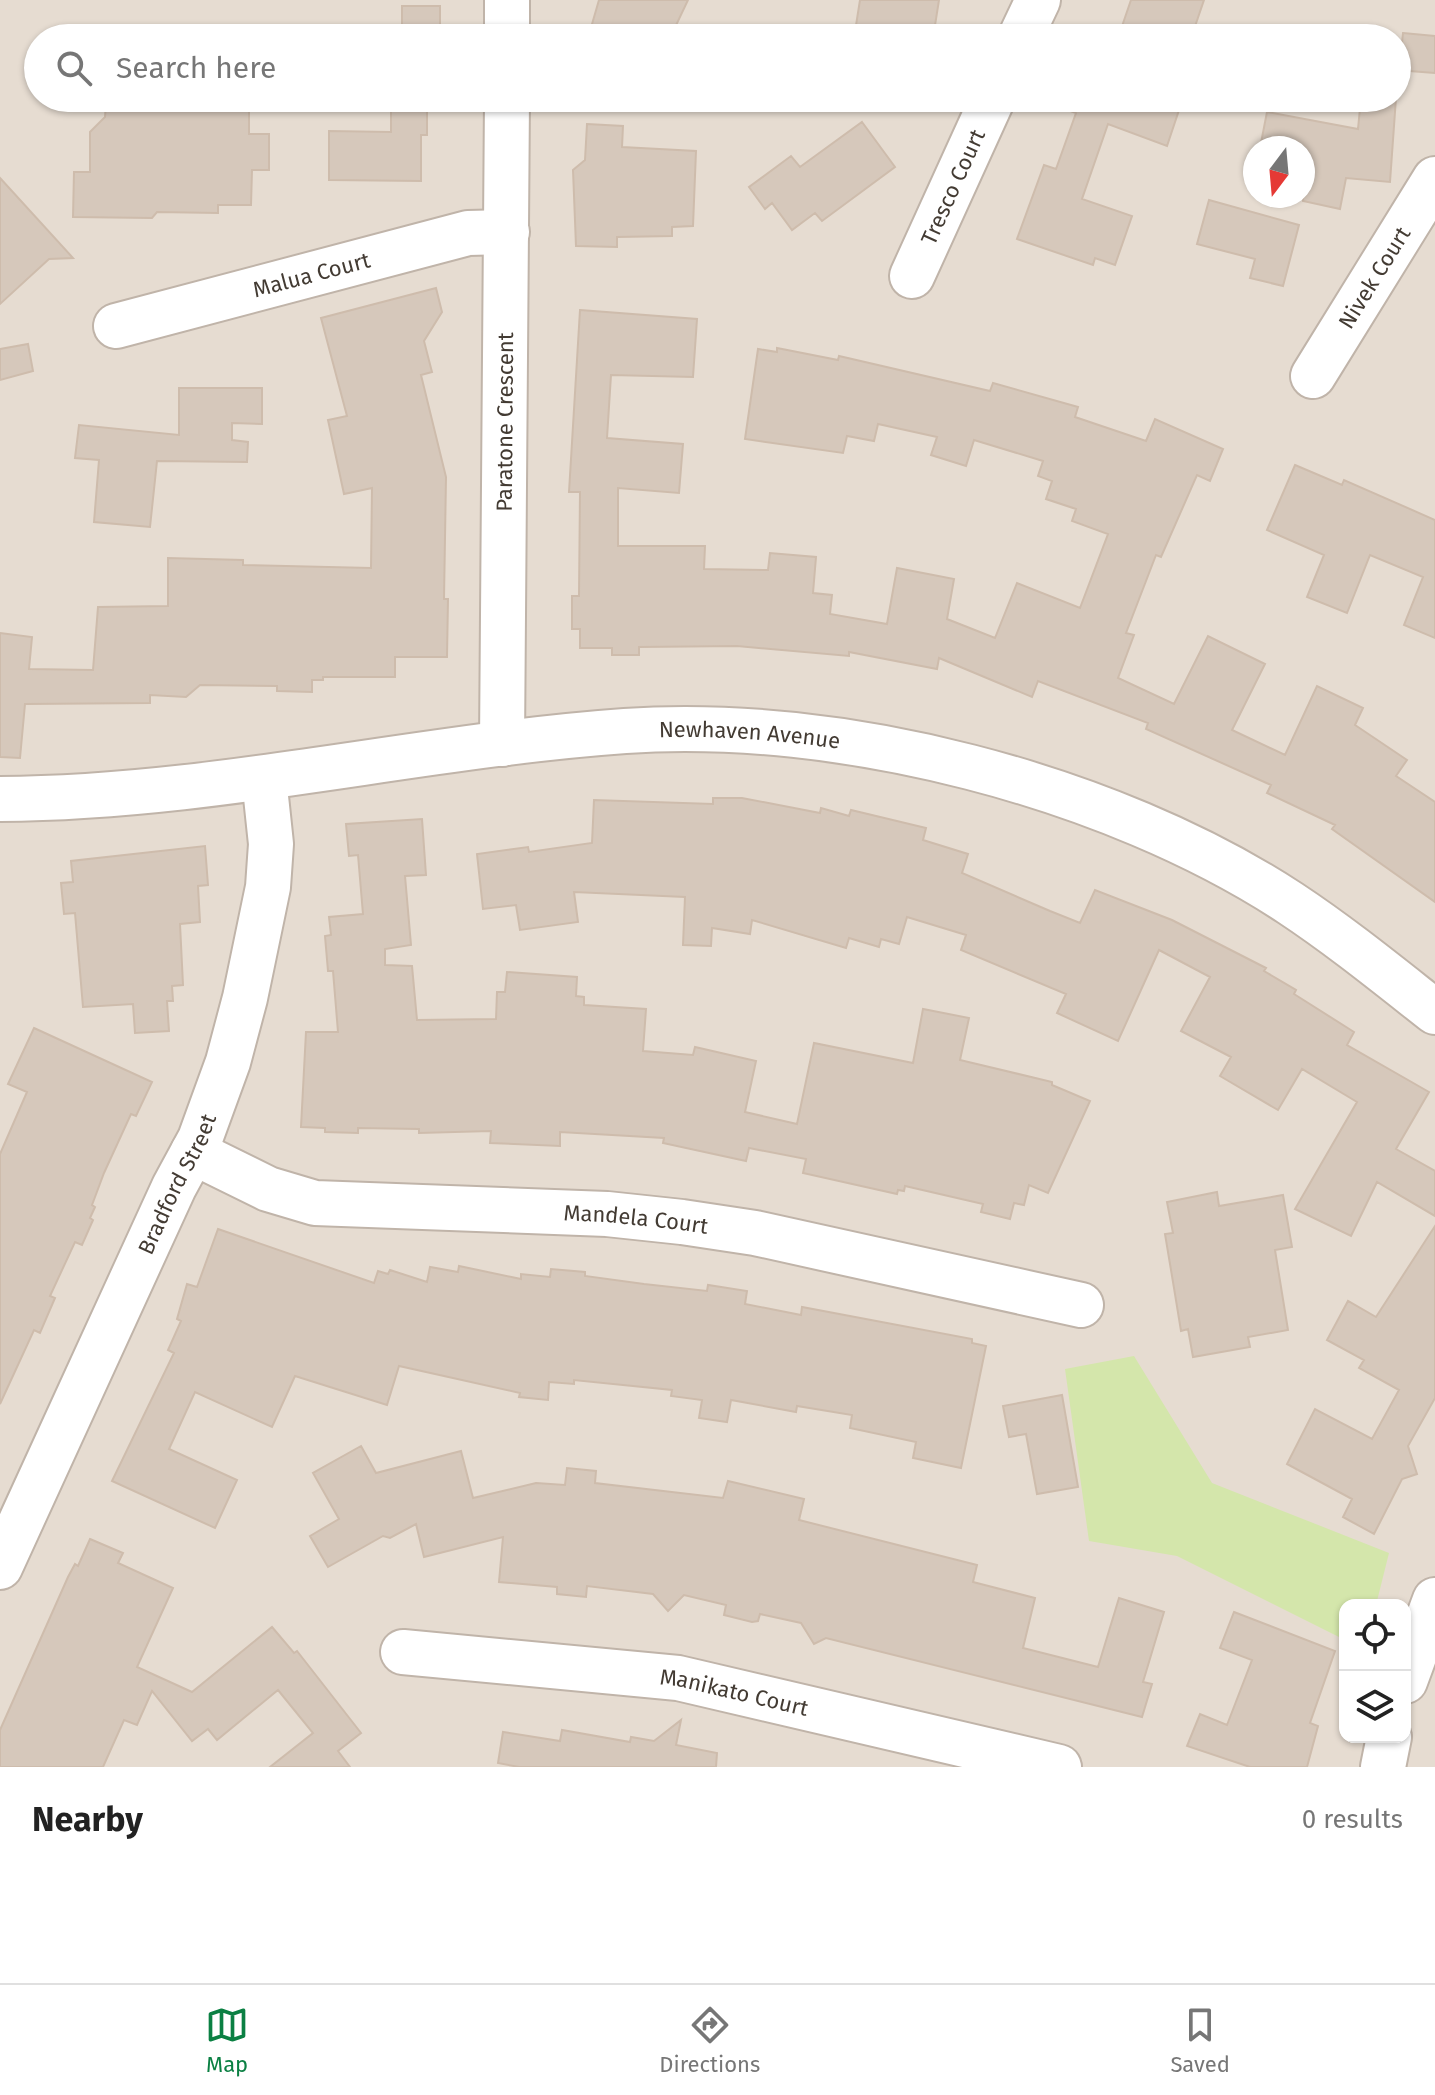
<!DOCTYPE html>
<html lang="en">
<head>
<meta charset="utf-8">
<style>
  :root { --surface:#fff; --page:#f2f2f2; --text:#222; --muted:#767676; --line:#e0e0e0; --accent:#0b8043 }
  body { margin:0; font-family:"Fira Sans",sans-serif; background:var(--page); color:var(--text) }
  .controls { position:absolute; right:24px; bottom:24px; display:grid; overflow:hidden; border-radius:16px; box-shadow:0 2px 6px #0004 }
  .controls button { width:72px; height:72px; display:grid; place-items:center; padding:0; border:0; border-bottom:2px solid var(--line); background:var(--surface); color:var(--text); font:40px sans-serif }
  .compass { position:absolute; left:1243px; top:136px; width:72px; height:72px; border-radius:50%; background:var(--surface); box-shadow:0 2px 6px #0004; rotate:196deg }
  .list { margin:0; padding:0; list-style:none }
  h2 { display:flex; justify-content:space-between; align-items:center; height:104px; margin:0; padding:0 32px; font-size:34px }
  h2 small { font-size:26px; font-weight:400; color:var(--muted) }
  .icon { flex:none; width:44px; height:44px; fill:none; stroke:currentColor; stroke-width:2; stroke-linecap:round; stroke-linejoin:round }
  .map { position:relative; flex:none; width:1435px; height:1767px; overflow:hidden }
  .search { position:absolute; background:var(--surface); box-shadow:0 2px 6px #0004; left:24px; right:24px; top:24px; height:88px; display:flex; align-items:center; gap:20px; box-sizing:border-box; padding:0 28px; border-radius:44px; color:var(--muted); font-size:30px }
  .sheet { height:216px; background:var(--surface) }
  nav { display:flex; justify-content:space-around; align-items:center; box-sizing:border-box; height:112px; border-top:2px solid var(--line); background:var(--surface); font-size:22px; color:var(--muted) }
  nav a { display:grid; justify-items:center; gap:4px }
  nav .on { color:var(--accent) }
  .map>svg:first-child { display:block }
  .residential { fill:#e6dcd1; fill-rule:evenodd }
  .green { fill:#d4e6ab }
  .building { fill:#d6c8bb; stroke:#cebcac; stroke-width:2 }
  .lines { fill:none; stroke-linecap:round; stroke-linejoin:round }
  .minor-casing { stroke:#c0b4a9; stroke-width:48 }
  .minor { stroke:#fff; stroke-width:44 }
  .labels { text-anchor:middle; dominant-baseline:central; stroke-width:8; stroke-linejoin:round; paint-order:stroke }
  .street-label { font-size:22px; fill:#433b33; stroke:#fff }
</style>
</head>
<body>
<div class="map">
<svg width="1435" height="1767" viewBox="0 0 1435 1767">
  <rect width="100%" height="100%" fill="#f2ebe3"/>
  <path class="residential" d="M0 0H1435V1767H0ZM38 38H1397V98H38ZM1255 148H1303V196H1255ZM1345 1605H1405V1737H1345Z"/>
  <path class="green" d="M1134 1356 1212 1483 1389 1553 1376 1605H1345V1640L1177 1556 1089 1541 1065 1369Z"/>
  <path class="building" d="M599 0H688L670 38H588Z
    M860 0H939L933 38H854Z
    M1131 0H1204L1191 38H1118Z
    M402 6H440V38H402Z
    M1403 33 1435 36V73L1397 70V43H1402Z
    M170 98H249V134H269V170H252L251 205H218V213L157 212 152 218 73 217 74 172H90V132L105 117 106 103 170 104Z
    M1045 98H1155L1180 107 1167 146 1108 124 1082 199 1132 216 1115 265 1095 258 1093 265 1017 239 1044 165 1056 169 1076 113 1045 102Z
    M1361 98H1396L1390 182 1346 178 1340 209 1303 201V148H1260L1267 112 1358 129Z
    M391 102 427 103V135H421V181L329 180V131L391 132Z
    M862 122 895 167 822 221 815 213 792 230 772 203 765 209 749 187 791 156 800 167Z
    M587 124 623 126 622 147 696 151 693 226 672 227V236L617 237V247L576 246 573 170 585 160Z
    M0 178 73 258 49 259 0 304Z
    M1209 200 1299 225 1283 286 1250 278 1255 259 1197 244Z
    M436 288 442 312 424 341 432 372 421 375 446 477 444 599H448L447 657H395V677H323V680H312V692L277 691V686L200 685 186 697 150 695V703L25 704 20 758 0 757V633L32 637 29 669 93 670 98 607 168 606V558L243 560V565L371 568 372 488 344 494 328 420 347 416 321 318Z
    M580 310 697 319 693 377 611 375 607 438 683 444 679 493 618 488V546H705L704 569 768 570 770 553 816 557 813 593 832 595 830 614 887 624 897 568 954 579 947 619 995 638 1017 583 1080 608 1108 534 1072 521 1076 509 1046 499 1052 481 1038 476 1043 461 974 440 966 466 931 455 937 437 878 424 874 441 847 436 843 453 745 439 758 349 777 352V348L838 360 839 356 990 391 993 383 1078 407 1075 417 1146 441 1155 419 1223 449 1210 481 1197 475 1161 557 1156 555 1126 633 1134 635 1118 678 1174 704 1208 636 1265 664 1232 730 1285 755 1317 686 1363 708 1355 725 1407 760 1396 776 1435 802V902L1332 829 1335 825 1267 793 1271 785 1146 729 1148 723 1038 681 1032 697 939 658 937 669 849 652V656L737 646 639 647V655H612V648H580V629H572V596H579L580 492H569Z
    M28 344 33 371 0 380V349Z
    M179 388H262V424L232 423V440L248 442 247 462 157 461 150 527 94 522 99 460 75 458 79 425 179 435Z
    M1295 465 1342 485 1344 480 1435 520V638L1404 625 1423 577 1370 555 1347 613 1307 597 1324 555 1267 530Z
    M713 798H742L820 813 821 808 849 816 851 810 926 828 923 840 968 854 962 873 1050 911 1080 923 1095 890 1172 920 1266 968 1264 971 1296 990 1294 994 1354 1032 1347 1045 1429 1092 1396 1149 1435 1171V1216L1377 1182 1351 1236 1295 1209 1357 1102 1302 1069 1278 1110 1220 1076 1231 1057 1181 1031 1210 977 1159 950 1118 1041 1057 1013 1066 994 961 950 966 935 907 917 899 944 881 939 879 947 849 938 846 948 752 920 750 934 712 928 711 946 683 945 685 897 574 892 578 922 520 930 516 905 483 909 477 854 528 847 529 852 592 843 594 800 713 804Z
    M422 819 426 875 405 876 411 945 385 949V965L412 966 417 1020 496 1019 497 992H505L507 972 577 977 576 996 584 997V1005L646 1009 643 1051 693 1055 695 1047 756 1061 745 1112 797 1124 814 1043 913 1063 923 1009 969 1018 960 1060 1052 1082V1085L1090 1101 1048 1193 1029 1185 1024 1205 1014 1203 1010 1219 981 1212 983 1204 905 1186 904 1191 898 1190 897 1194 803 1173 806 1159 749 1148 746 1161 663 1143 664 1138 560 1132V1146L490 1143 491 1131 419 1133V1129L358 1128V1133L325 1132V1128L301 1127 306 1032H338L333 971H328L325 936 331 935 329 917 363 914 358 855 349 856 346 824Z
    M205 846 208 885 198 886 200 922 180 924 183 985 172 986 173 1001H167L169 1031 135 1033 133 1004 83 1007 75 913 64 914 61 883 73 882 71 861Z
    M34 1028 152 1082 136 1116 131 1114 104 1173 92 1205 95 1207 90 1218 93 1220 82 1245 75 1242 50 1296 55 1298 40 1333 34 1330 0 1404V1154L27 1092 8 1084Z
    M1217 1192 1219 1206 1283 1195 1292 1247 1275 1250 1288 1330 1248 1337 1250 1347 1193 1357 1188 1329 1181 1331 1174 1288 1165 1234 1173 1233 1167 1202Z
    M1435 1226V1398L1408 1446 1417 1474 1402 1479 1374 1534 1343 1517 1352 1499 1287 1464 1315 1409 1372 1439 1399 1390 1359 1368 1364 1360 1327 1340 1348 1301 1376 1317Z
    M218 1229 374 1283 378 1271 388 1274 390 1270 427 1282 430 1267 458 1272 459 1266 521 1279V1274L550 1277 551 1269 585 1272V1276L644 1284 707 1291 708 1285 747 1291 745 1304 801 1315 802 1307 972 1339V1343L986 1346 961 1468 913 1458 916 1442 850 1428 852 1415 797 1406 796 1412 731 1400 727 1422 699 1418 702 1400 671 1396 672 1390 574 1380V1384L549 1382 548 1400 519 1397 520 1393 399 1366 387 1405 295 1376 272 1427 195 1392 169 1449 237 1480 215 1528 112 1481 174 1353 168 1350 181 1321 177 1319 187 1284 197 1287Z
    M1062 1395 1078 1487 1037 1494 1026 1434 1009 1437 1003 1406Z
    M361 1446 376 1473 461 1451 473 1498 536 1483 565 1485 567 1468 596 1471 595 1483 723 1498 728 1481 804 1499 799 1520 977 1565 973 1582 1035 1598 1023 1648 1098 1667 1119 1598 1164 1612 1143 1682 1152 1684 1142 1717 826 1638 814 1644 801 1623 760 1614 758 1621 752 1622 724 1615 726 1605 684 1595 668 1611 653 1594 587 1586 586 1597 557 1594V1587L499 1582 503 1537 424 1557 416 1524 390 1538 383 1536 328 1567 310 1536 339 1519 313 1473Z
    M90 1539 123 1553 118 1563 173 1588 137 1667 192 1692 272 1627 294 1653 297 1651 361 1733 338 1751 350 1767H270L313 1733 278 1690 217 1740 208 1729 192 1741 152 1691 137 1725 124 1720 103 1767H0V1730L68 1577 75 1564 78 1566Z
    M1234 1612 1335 1651 1310 1723 1318 1726 1307 1767H1250L1187 1746 1200 1714 1227 1725 1252 1660 1220 1648Z
    M681 1720 676 1745 717 1753 716 1767H519L498 1763 503 1732 560 1741 562 1730 630 1742 631 1737 654 1741Z"/>
  <g class="lines">
    <g class="minor-casing">
      <g id="minor">
        <path d="M507 38V0"/>
        <path d="M1020 38 1038 0"/>
        <path id="s1" d="M912 276 993 98"/>
        <path id="s2" d="M116 326 468 233 507 232"/>
        <path id="s3" d="M1313 376 1435 179"/>
        <path id="s4" d="M502 744 507 98"/>
        <path id="s5" d="M0 799C211 798 416 746 625 731 839 716 1110 785 1290 903 1340 936 1388 975 1435 1012"/>
        <path id="s6" d="M193 1152 268 1189 315 1203 607 1214 682 1222 755 1233 1081 1305"/>
        <path id="s7" d="M0 1567 174 1187 200 1139 228 1062 245 998 268 887 271 844 264 778"/>
        <path id="s8" d="M403 1652 678 1678 1059 1767"/>
        <path d="M1405 1681 1435 1600"/>
        <path d="M1383 1767 1389 1737"/>
      </g>
    </g>
    <use href="#minor" class="minor"/>
  </g>
  <g class="labels">
    <g class="street-label">
      <text stroke="none"><textPath href="#s1" startOffset="98">Tresco Court</textPath></text>
      <text stroke="none"><textPath href="#s2" startOffset="202">Malua Court</textPath></text>
      <text stroke="none"><textPath href="#s3" startOffset="116">Nivek Court</textPath></text>
      <text stroke="none"><textPath href="#s4" startOffset="322">Paratone Crescent</textPath></text>
      <text stroke="none"><textPath href="#s5" startOffset="754">Newhaven Avenue</textPath></text>
      <text stroke="none"><textPath href="#s7" startOffset="422">Bradford Street</textPath></text>
      <text stroke="none"><textPath href="#s6" startOffset="454">Mandela Court</textPath></text>
      <text stroke="none"><textPath href="#s8" startOffset="334">Manikato Court</textPath></text>
    </g>
  </g>
</svg>
<div class="controls">
<button><svg class="icon" aria-label="locate" viewBox="0 0 24 24"><circle cx="12" cy="12" r="6"/><path d="M12 2v4M12 18v4M2 12h4M18 12h4"/></svg></button>
<button><svg class="icon" aria-label="layers" viewBox="0 0 24 24"><path d="M12 4l9 5-9 5-9-5zM3 14l9 5 9-5"/></svg></button>
</div>
<svg class="compass" viewBox="-18 -18 36 36"><path d="M0-13l5 13h-10z" fill="#e53935"/><path d="M0 13l5-13h-10z" fill="#767676"/></svg>
<div class="search"><svg class="icon" aria-label="search" viewBox="0 0 24 24"><circle cx="10" cy="10" r="6"/><path d="M15 15l6 6"/></svg>Search here</div>
</div>
<section class="sheet">
<h2>Nearby<small>0 results</small></h2>
<ul class="list">
</ul>
</section>
<nav>
<a class="on"><svg class="icon" aria-label="map" viewBox="0 0 24 24"><path d="M3 6l6-2 6 2 6-2v14l-6 2-6-2-6 2zM9 4v14M15 6v14"/></svg>Map</a>
<a><svg class="icon" aria-label="directions" viewBox="0 0 24 24"><path d="M12 3l9 9-9 9-9-9zM9 14v-3h6M13 9l2 2-2 2"/></svg>Directions</a>
<a><svg class="icon" aria-label="saved" viewBox="0 0 24 24"><path d="M7 4h10v16l-5-4-5 4z"/></svg>Saved</a>
</nav>
</body>
</html>
